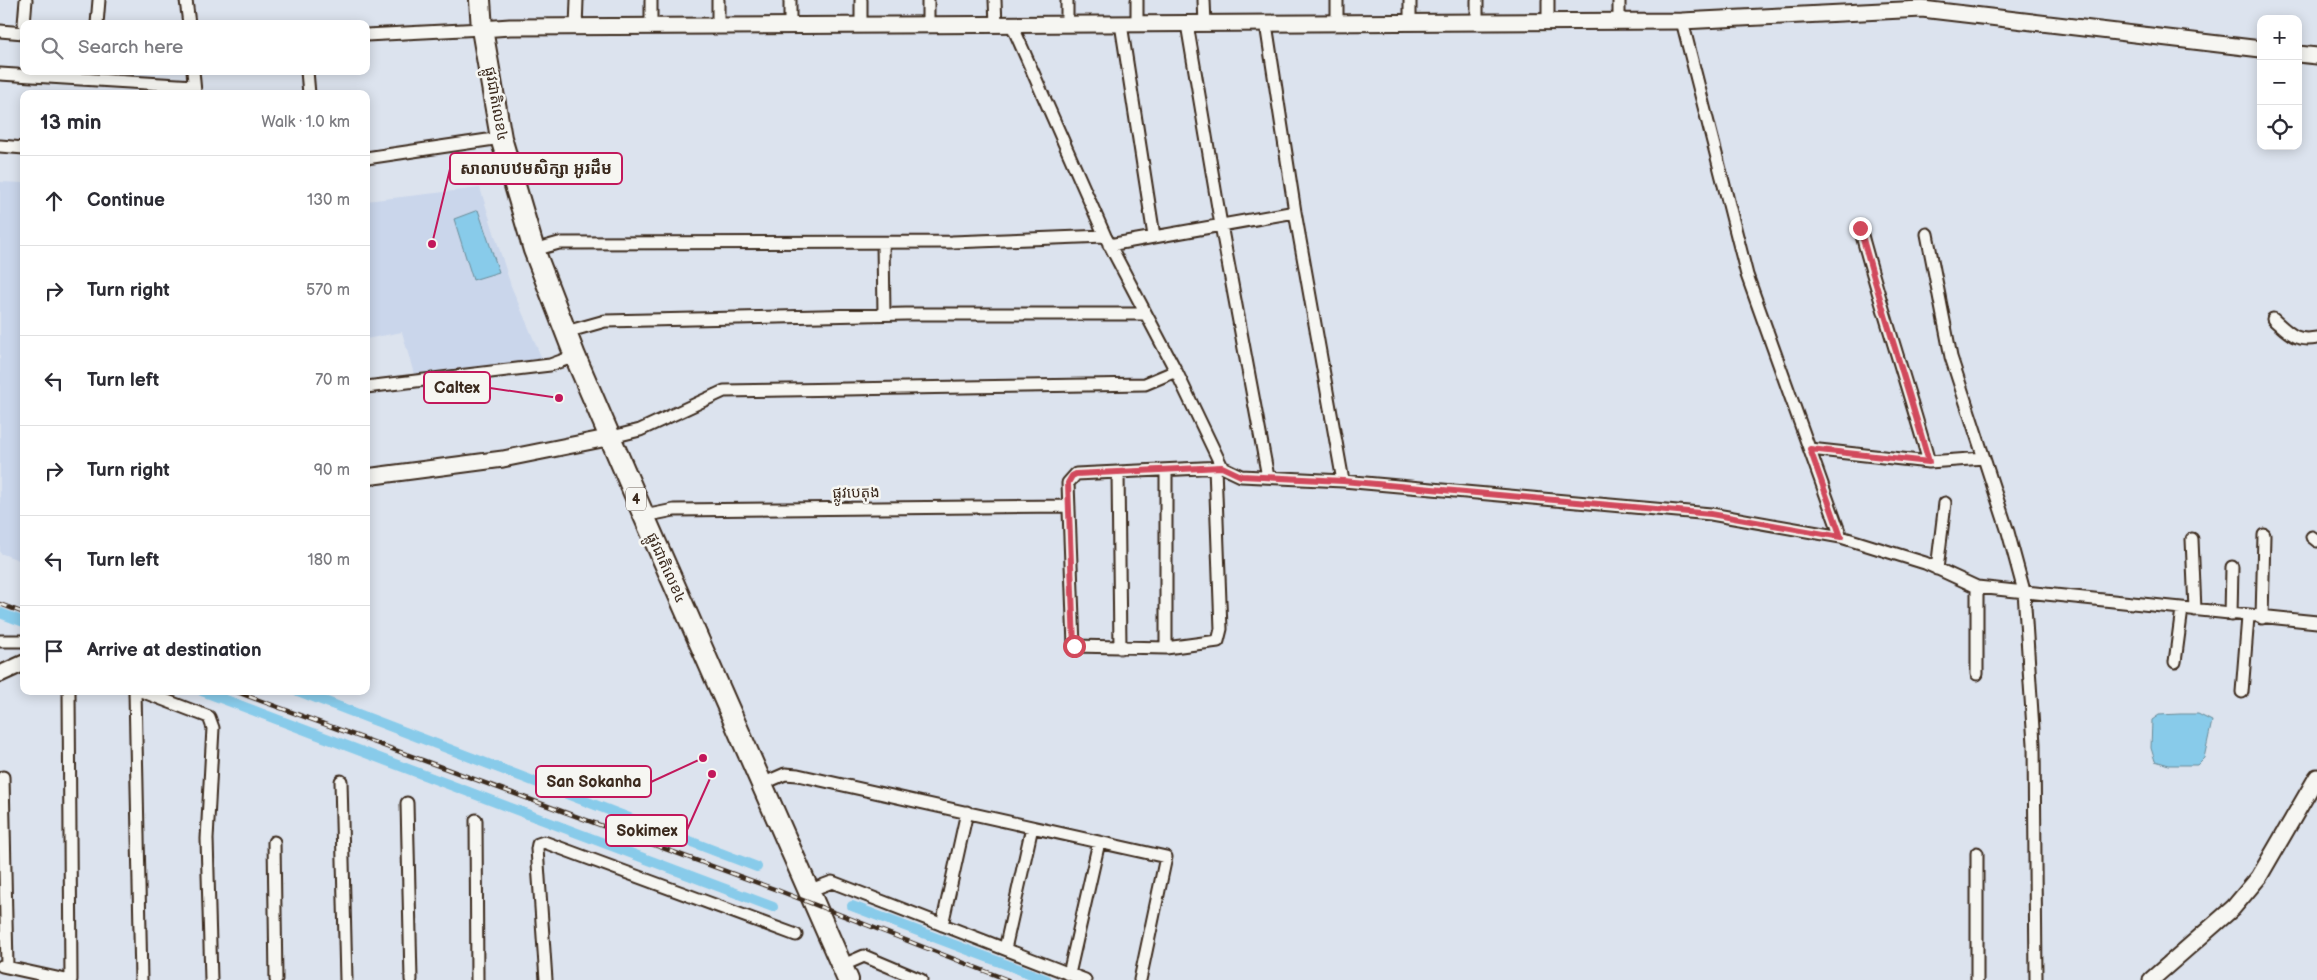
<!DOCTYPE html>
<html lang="en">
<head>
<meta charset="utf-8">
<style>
  :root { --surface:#fff; --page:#f7f7f7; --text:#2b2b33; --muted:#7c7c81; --line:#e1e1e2 }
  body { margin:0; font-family:"Balsamiq Sans","Noto Sans Khmer",sans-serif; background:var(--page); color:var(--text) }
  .controls { position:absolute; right:15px; top:15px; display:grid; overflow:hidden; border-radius:10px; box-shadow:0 2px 12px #0003 }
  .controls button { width:45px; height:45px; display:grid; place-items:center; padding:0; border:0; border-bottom:1px solid var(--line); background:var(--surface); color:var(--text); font:25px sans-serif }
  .stop { position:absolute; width:15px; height:15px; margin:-11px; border:4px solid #d1495b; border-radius:50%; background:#fff }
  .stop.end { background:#d1495b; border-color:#fff; box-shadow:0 1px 5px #0008 }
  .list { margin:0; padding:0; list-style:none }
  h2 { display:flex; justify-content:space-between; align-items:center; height:65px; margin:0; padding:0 20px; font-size:21px }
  h2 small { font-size:16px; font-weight:400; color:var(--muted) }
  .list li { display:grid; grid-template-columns:32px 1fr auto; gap:15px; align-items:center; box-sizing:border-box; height:90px; padding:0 20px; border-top:1px solid var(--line) }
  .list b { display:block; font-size:19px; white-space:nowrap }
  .list em { font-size:16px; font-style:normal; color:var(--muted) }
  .icon { flex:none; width:28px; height:28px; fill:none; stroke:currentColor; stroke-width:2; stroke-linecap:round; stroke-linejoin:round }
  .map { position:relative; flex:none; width:2317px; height:980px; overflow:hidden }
  .search { position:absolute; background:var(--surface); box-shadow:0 2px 12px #0003; left:20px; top:20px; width:350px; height:55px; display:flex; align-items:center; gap:12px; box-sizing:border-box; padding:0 18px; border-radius:10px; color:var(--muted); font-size:19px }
  .panel { position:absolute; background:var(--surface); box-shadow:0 2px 12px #0003; left:20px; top:90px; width:350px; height:605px; border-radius:10px }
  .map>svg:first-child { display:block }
  .built { fill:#cad6eb }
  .water { fill:#88cbea; stroke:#698b98 }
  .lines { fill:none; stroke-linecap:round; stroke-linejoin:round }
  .canal { stroke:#88cbea; stroke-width:10 }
  .street-casing { stroke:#3b2a1e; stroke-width:15 }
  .secondary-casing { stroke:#3b2a1e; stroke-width:19 }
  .highway-casing { stroke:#3b2a1e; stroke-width:24 }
  .street { stroke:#f6f6f2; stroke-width:11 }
  .secondary { stroke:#f6f6f2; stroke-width:15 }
  .highway { stroke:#f6f6f2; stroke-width:20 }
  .rail-casing { stroke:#3b2a1e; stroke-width:4.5 }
  .rail { stroke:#f6f6f2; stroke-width:2.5; stroke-dasharray:8; stroke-linecap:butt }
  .route { stroke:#d1495b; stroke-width:6 }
  .labels { text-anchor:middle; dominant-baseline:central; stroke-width:5; stroke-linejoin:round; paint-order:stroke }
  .shield { fill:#f6f6f2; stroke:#73675e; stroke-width:1 }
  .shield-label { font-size:14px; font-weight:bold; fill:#3b2a1e }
  .street-label { font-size:15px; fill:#3b2a1e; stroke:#f6f6f2 }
  .leader { fill:none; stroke:#c2185b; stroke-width:2 }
  .callout-dot { fill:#c2185b; stroke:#f6f6f2; stroke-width:2 }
  .callout { fill:#f6f6f2; stroke:#c2185b; stroke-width:2 }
  .callout-label { font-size:16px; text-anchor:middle; font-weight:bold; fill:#3b2a1e }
</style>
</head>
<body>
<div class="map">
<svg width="2317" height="980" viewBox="0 0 2317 980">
  <rect width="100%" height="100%" fill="#dce3ee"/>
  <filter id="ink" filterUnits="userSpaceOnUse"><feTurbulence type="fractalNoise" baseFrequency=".02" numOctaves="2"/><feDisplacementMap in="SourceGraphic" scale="10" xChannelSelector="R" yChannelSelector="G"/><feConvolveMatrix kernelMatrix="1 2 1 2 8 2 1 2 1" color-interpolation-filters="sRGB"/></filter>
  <g filter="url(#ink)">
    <path class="built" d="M0 182 24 183V562L0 553Z
      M480 188 511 286 542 359 414 374 402 332 366 339V201Z"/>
    <path class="water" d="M478 210 499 272 473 280 454 219Z
      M2180 714H2198L2212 721 2204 758 2197 765H2169L2155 761 2151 748 2152 720 2159 715Z"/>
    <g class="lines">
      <path class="canal" d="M0 613 24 622
        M202 691 773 907
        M298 691 757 867
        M852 906 1047 980"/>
      <g class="street-casing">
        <path id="street" d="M186 0 189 24
          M861 0V26
          M928 0V26
          M995 0 996 25
          M1137 0V24
          M1204 0 1205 24
          M1410 0V23
          M1548 0V22
          M1619 0V21
          M1682 21 1747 275 1841 537
          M1477 22V0
          M1337 23V0
          M24 24 26 0
          M97 24 99 0
          M1121 24 1154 236
          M1187 24 1221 225 1268 477
          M1266 24 1295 212 1343 481
          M1012 25 1105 236 1176 371 1222 467 1241 476 1343 481 1711 514 1841 537 1925 563 1977 587 2317 622
          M1067 25V0
          M790 26V0
          M651 27V0
          M718 27V0
          M576 28 577 0
          M0 31 24 33
          M366 35 482 29
          M193 71 195 92
          M307 71 309 94
          M0 74 194 86
          M0 146 24 148
          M366 158 501 138
          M1860 228C1881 307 1907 384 1929 462
          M1927 234 1951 357 2008 532 2024 591 2034 744 2036 980
          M883 243 884 314
          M1109 245 1295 212
          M534 250 559 243 952 242 1105 236
          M2273 319C2289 333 2295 342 2317 338
          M566 332 605 321 906 314H1145
          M366 387 550 365 575 356
          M612 437 640 430 724 391 1145 384 1176 371
          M1810 449 1929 462 1984 458
          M1215 467 1221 629 1218 641 1166 648 1074 646 1068 483 1076 474 1222 467
          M1118 472 1120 648
          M644 516 674 510 1069 506
          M2312 537 2317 541
          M2192 539 2195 610
          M1937 569 1945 503
          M2231 615 2232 567
          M2262 618 2264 535
          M0 641H24
          M1166 648V470
          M2175 662 2182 609
          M1977 674V587
          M69 691 71 980
          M135 691 141 980
          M141 691 209 717 213 728 207 839 211 980
          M2242 692 2248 617
          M3 777 7 967
          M341 781 346 980
          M762 784 785 774 798 775 1166 857 1140 980
          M407 803 411 980
          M476 820 477 980
          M274 842 276 980
          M1977 853V980
          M808 891 832 882 1085 980
          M942 925 967 812
          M1005 949 1032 827
          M2 966 66 980
          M841 966 864 956 921 980
          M1069 974 1099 842
          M546 980 537 849 538 844 544 842 796 935"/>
      </g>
      <g class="secondary-casing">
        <path id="secondary" d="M482 29 510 27 1682 21 1922 9 2261 49
          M2298 54 2317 56
          M366 477 503 459 612 437
          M0 674 24 663
          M2151 980 2233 908 2259 877 2317 777"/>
      </g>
      <g class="highway-casing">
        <path id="highway" d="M480 0 482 29 501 138 534 250 575 356 644 516 848 980"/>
      </g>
      <use href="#street" class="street"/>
      <use href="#secondary" class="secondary"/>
      <use href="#highway" class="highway"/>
      <g class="rail-casing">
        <path id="rail" d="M0 604 24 613
          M234 691 777 890 1008 980"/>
      </g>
      <use href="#rail" class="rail"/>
    </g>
  </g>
  <g class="lines" filter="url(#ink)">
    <path class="route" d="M1074 646 1068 483 1072 476 1076 474 1222 467 1241 476 1343 481 1711 514 1841 537 1810 449 1929 462C1907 384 1881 307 1860 228"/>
  </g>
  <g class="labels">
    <rect class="shield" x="626" y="487.5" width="20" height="23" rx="4"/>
    <g class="shield-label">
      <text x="636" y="499">4</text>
    </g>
    <g class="street-label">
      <text transform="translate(496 104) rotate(80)">ផ្លូវជាតិលេខ៤</text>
      <text transform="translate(856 493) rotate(-1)">ផ្លូវបេតុង</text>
      <text transform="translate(666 568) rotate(66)">ផ្លូវជាតិលេខ៤</text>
    </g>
  </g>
  <path class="leader" d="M432 244L450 169M559 398L490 388M703 758L651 782M712 774L687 830"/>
  <g class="callout-dot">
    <circle cx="432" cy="244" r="5"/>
    <circle cx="559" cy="398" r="5"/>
    <circle cx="703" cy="758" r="5"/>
    <circle cx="712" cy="774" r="5"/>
  </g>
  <g class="callout">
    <rect x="450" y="153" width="172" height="31" rx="5"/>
    <rect x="424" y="372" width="66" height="31" rx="5"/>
    <rect x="536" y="766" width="115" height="31" rx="5"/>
    <rect x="606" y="815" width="81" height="31" rx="5"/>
  </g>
  <g class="callout-label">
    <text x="536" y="174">សាលាបឋមសិក្សា អូរដឹម</text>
    <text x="457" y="393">Caltex</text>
    <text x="594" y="787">San Sokanha</text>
    <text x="647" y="836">Sokimex</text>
  </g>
</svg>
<div class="controls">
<button>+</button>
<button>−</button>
<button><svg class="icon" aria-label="locate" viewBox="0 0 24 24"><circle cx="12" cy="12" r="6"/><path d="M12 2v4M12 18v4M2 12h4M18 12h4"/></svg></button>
</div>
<div class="stop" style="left:1074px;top:646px"></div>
<div class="stop end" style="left:1860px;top:228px"></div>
<div class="search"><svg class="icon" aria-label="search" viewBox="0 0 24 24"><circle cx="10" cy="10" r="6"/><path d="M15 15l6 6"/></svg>Search here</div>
<section class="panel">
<h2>13 min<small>Walk · 1.0 km</small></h2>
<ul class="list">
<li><svg class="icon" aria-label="ahead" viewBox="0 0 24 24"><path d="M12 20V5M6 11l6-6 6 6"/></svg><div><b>Continue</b></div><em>130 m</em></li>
<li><svg class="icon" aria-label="right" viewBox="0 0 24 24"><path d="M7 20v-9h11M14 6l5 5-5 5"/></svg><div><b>Turn right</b></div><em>570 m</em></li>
<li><svg class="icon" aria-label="left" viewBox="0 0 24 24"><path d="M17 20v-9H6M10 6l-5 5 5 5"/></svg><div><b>Turn left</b></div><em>70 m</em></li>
<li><svg class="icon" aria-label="right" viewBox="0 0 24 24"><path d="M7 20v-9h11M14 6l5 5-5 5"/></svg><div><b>Turn right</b></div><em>90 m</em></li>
<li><svg class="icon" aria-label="left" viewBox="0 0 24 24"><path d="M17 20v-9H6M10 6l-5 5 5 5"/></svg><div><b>Turn left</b></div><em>180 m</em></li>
<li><svg class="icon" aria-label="arrive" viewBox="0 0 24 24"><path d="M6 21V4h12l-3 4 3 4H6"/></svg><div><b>Arrive at destination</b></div></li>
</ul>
</section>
</div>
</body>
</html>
